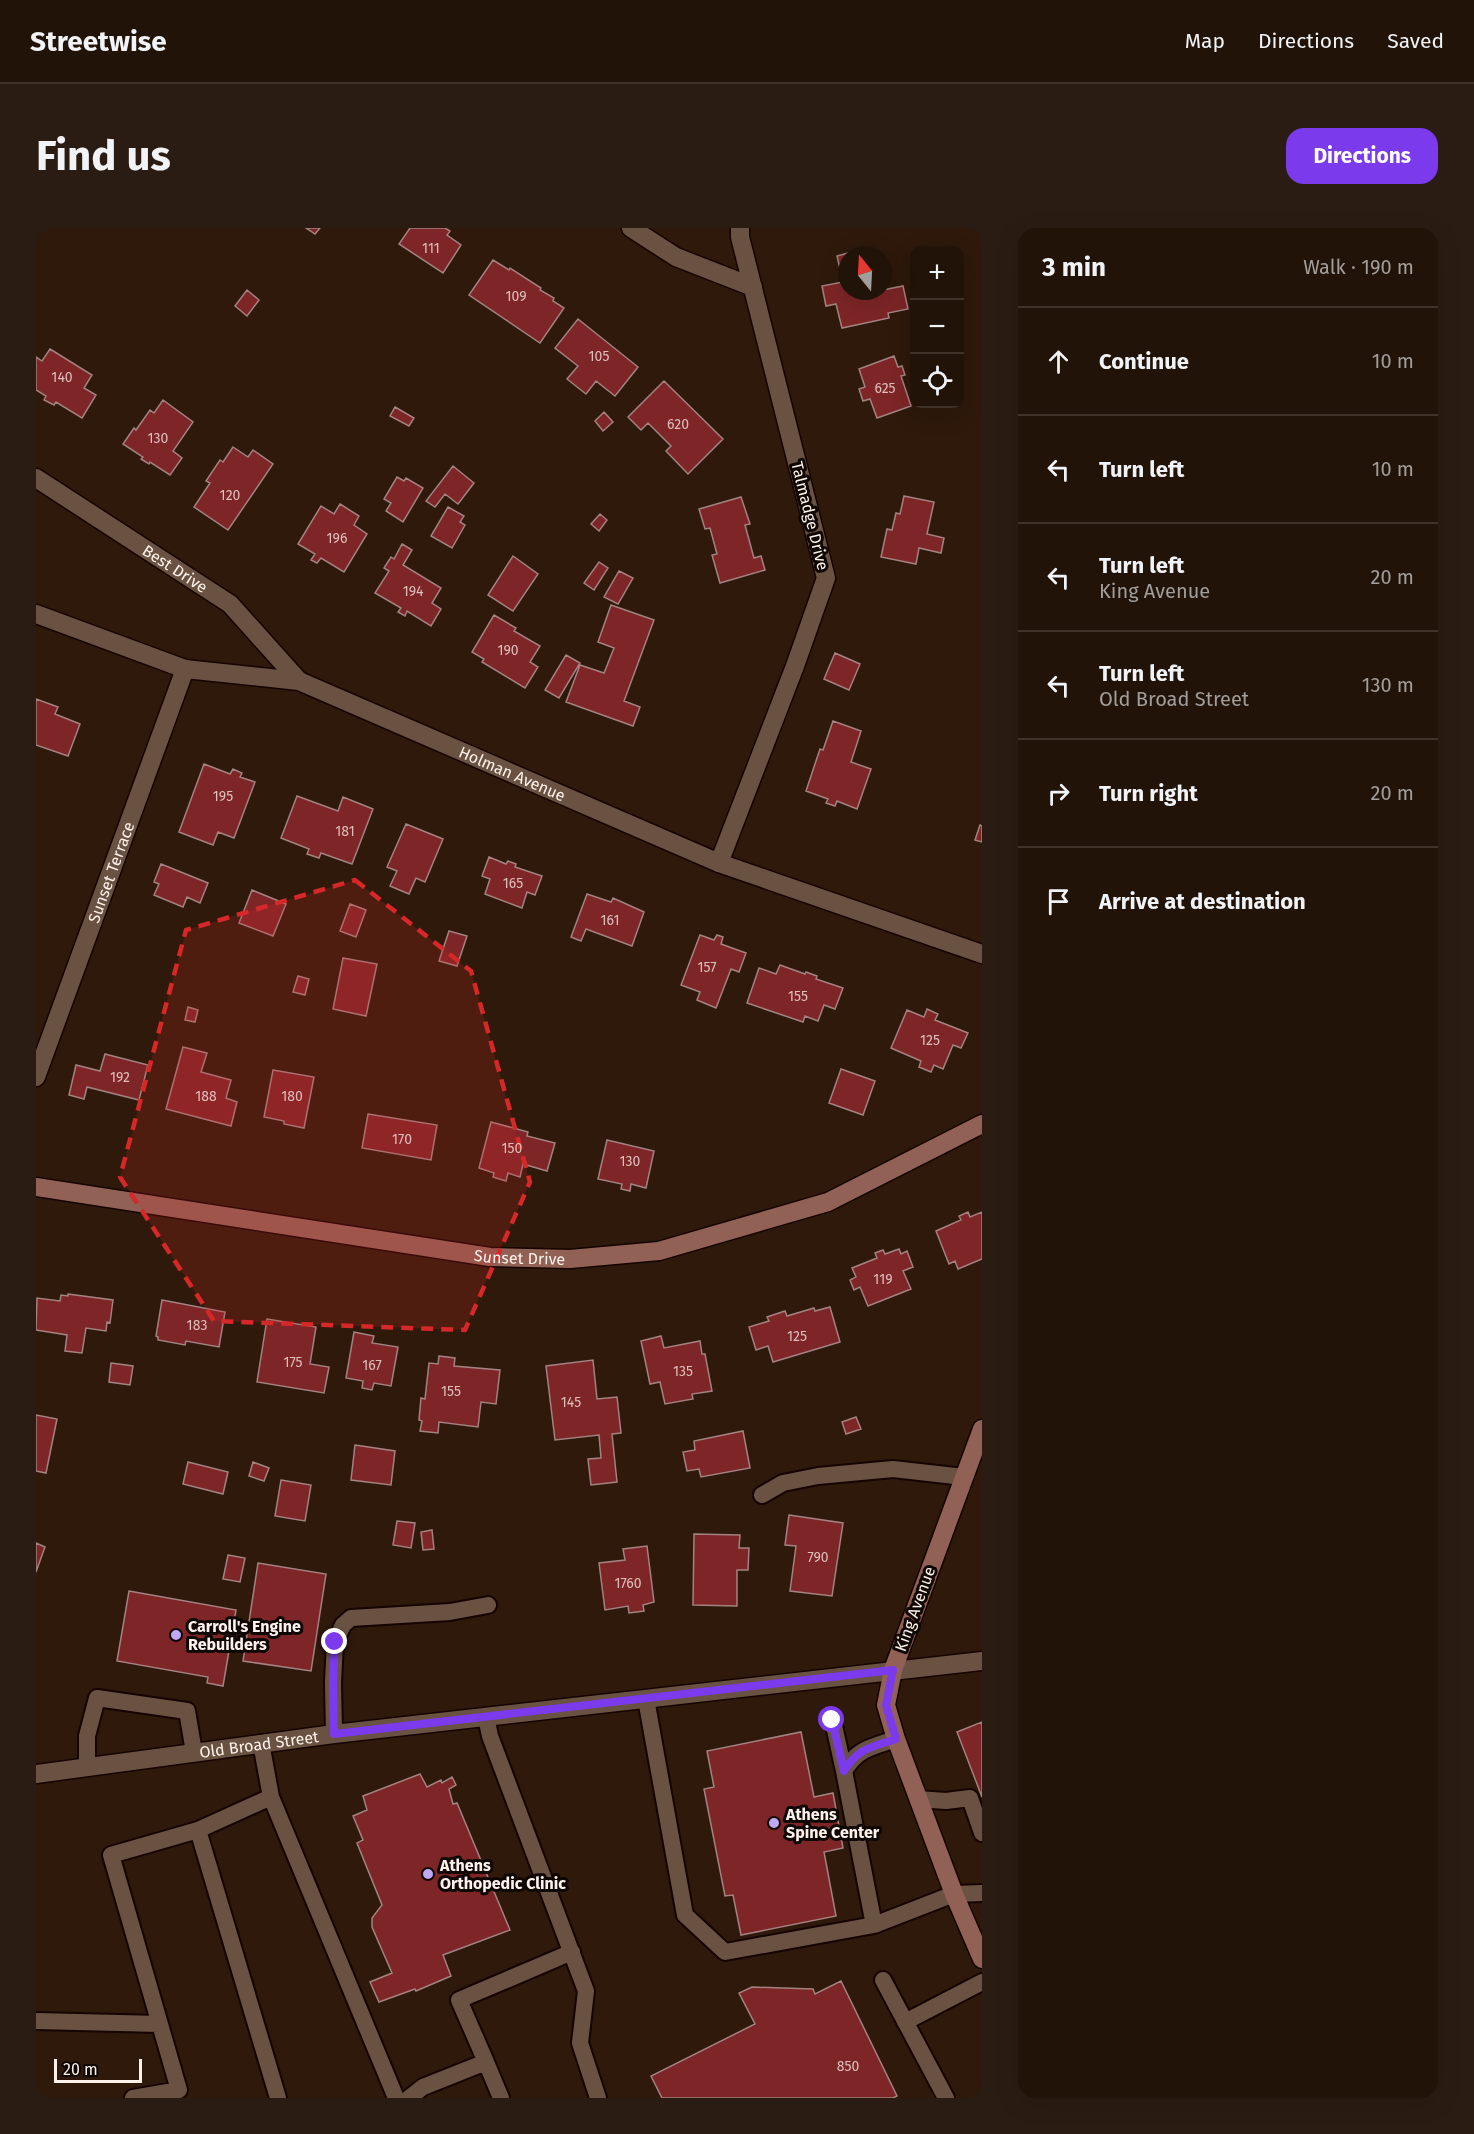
<!DOCTYPE html>
<html lang="en">
<head>
<meta charset="utf-8">
<style>
  :root { --surface:#221308; --page:#2a1c12; --text:#f1f3f6; --muted:#a29e9c; --line:#3f3229; --accent:#7c3aed }
  body { margin:0; font-family:"Fira Sans",sans-serif; background:var(--page); color:var(--text) }
  .controls { position:absolute; right:18px; top:18px; display:grid; overflow:hidden; border-radius:12px; box-shadow:0 6px 24px #0002 }
  .controls button { width:54px; height:54px; display:grid; place-items:center; padding:0; border:0; border-bottom:2px solid var(--line); background:var(--surface); color:var(--text); font:30px sans-serif }
  .compass { position:absolute; left:802px; top:18px; width:54px; height:54px; border-radius:50%; background:var(--surface); box-shadow:0 6px 24px #0002; rotate:342deg }
  .scale { position:absolute; left:18px; bottom:15px; width:88px; box-sizing:border-box; padding-left:6px; border:3px solid #fef2eb; border-top:0; font-size:16px; line-height:21px; white-space:nowrap; color:#fef2eb; -webkit-text-stroke:4px #0f0703; paint-order:stroke }
  .stop { position:absolute; width:18px; height:18px; margin:-14px; border:4px solid #7c3aed; border-radius:50%; background:#fff }
  .stop.end { background:#7c3aed; border-color:#fff; box-shadow:0 2px 6px #0008 }
  .list { margin:0; padding:0; list-style:none }
  h2 { display:flex; justify-content:space-between; align-items:center; height:78px; margin:0; padding:0 24px; font-size:26px }
  h2 small { font-size:20px; font-weight:400; color:var(--muted) }
  .list li { display:grid; grid-template-columns:39px 1fr auto; gap:18px; align-items:center; box-sizing:border-box; height:108px; padding:0 24px; border-top:2px solid var(--line) }
  .list b { display:block; font-size:22px; white-space:nowrap }
  .list p { margin:0; font-size:20px; white-space:nowrap; color:var(--muted) }
  .list em { font-size:20px; font-style:normal; color:var(--muted) }
  .icon { flex:none; width:33px; height:33px; fill:none; stroke:currentColor; stroke-width:2; stroke-linecap:round; stroke-linejoin:round }
  .map { position:relative; flex:none; width:946px; height:1870px; overflow:hidden; border-radius:18px }
  header { display:flex; align-items:center; gap:36px; box-sizing:border-box; height:84px; padding:0 30px; background:var(--surface); border-bottom:2px solid var(--line) }
  header strong { font-size:28px }
  nav { display:flex; gap:33px; margin-inline-start:auto; font-size:21px }
  .intro { display:flex; align-items:center; justify-content:space-between; box-sizing:border-box; height:144px; padding:0 36px }
  h1 { margin:0; font-size:42px }
  .button { padding:15px 27px; border-radius:18px; background:var(--accent); color:#fff; font-size:21px; font-weight:700 }
  main { display:flex; gap:36px; padding:0 36px }
  aside { flex:1; background:var(--surface); border-radius:18px; box-shadow:0 6px 24px #0002 }
  .map>svg:first-child { display:block }
  .building { fill:#7d2527; stroke:#a38280; stroke-width:1.5 }
  .lines { fill:none; stroke-linecap:round; stroke-linejoin:round }
  .lane-casing { stroke:#150400; stroke-width:20 }
  .street-casing { stroke:#150400; stroke-width:21 }
  .secondary-casing { stroke:#150400; stroke-width:21 }
  .lane { stroke:#6a5243; stroke-width:16 }
  .street { stroke:#6a5243; stroke-width:18 }
  .secondary { stroke:#926155; stroke-width:18 }
  .route { stroke:#7c3aed; stroke-width:8 }
  .marked { fill:#d62828; fill-opacity:0.2; stroke:#d62828; stroke-width:4.5; stroke-dasharray:12 8; stroke-linejoin:round }
  .poi-dot { fill:#bda9f5; stroke:#0f0703; stroke-width:2 }
  .labels { text-anchor:middle; dominant-baseline:central; stroke-width:6; stroke-linejoin:round; paint-order:stroke }
  .number-label { font-size:14px; fill:#debfba }
  .street-label { font-size:16px; fill:#fef2eb; stroke:#0f0703 }
  .poi-label { font-size:16px; font-weight:bold; fill:#fef2eb; stroke:#0f0703; text-anchor:start }
</style>
</head>
<body>
<header>
<strong>Streetwise</strong>
<nav><a>Map</a><a>Directions</a><a>Saved</a></nav>
</header>
<div class="intro"><h1>Find us</h1><a class="button">Directions</a></div>
<main>
<div class="map">
<svg width="946" height="1870" viewBox="0 0 946 1870">
  <rect width="100%" height="100%" fill="#2e190b"/>
  <path class="building" d="M270 0H284L279 6Z
    M374 0H409L414 3 411 7 425 17 407 45 363 16Z
    M816 24 817 27H811V63L837 64 867 58 872 81 852 85 853 90 806 100 800 76 790 78 786 58 807 54 801 28Z
    M457 32 473 42 474 40 505 60 504 62 518 70 517 73 528 80 504 115 433 67Z
    M211 62 223 72 211 88 199 78Z
    M542 91 602 139 579 168 560 153 550 166 531 151 542 138 519 120Z
    M14 121 56 147 48 160 60 167 46 190 20 174 18 177 8 172 10 168 0 162V129L6 133Z
    M858 128 862 139 866 138 869 147 865 148 875 178 841 190 834 171 827 173 823 161 829 159 823 141Z
    M628 153 687 211 652 246 630 223 635 218 612 195 605 202 592 189Z
    M127 172 157 194 137 223 146 230 134 247 114 234 113 236 105 231 107 229 87 216 98 200 100 202 114 182 118 185Z
    M359 179 378 190 373 198 354 188Z
    M568 184 577 194 567 203 559 193Z
    M197 219 212 229 217 222 237 236 192 302 158 279 174 255 170 253 184 232 187 234Z
    M417 238 438 255 422 276 409 266 399 279 390 273Z
    M361 249 368 253 370 250 387 260 367 294 350 283 355 275 348 271Z
    M868 268 898 274 891 306 908 310 905 325 883 320 880 336 845 329 851 301 856 302 860 285 864 286Z
    M705 269 714 296 709 297 718 330 725 328 729 342 684 355 676 327 681 326 674 300 669 301 663 281Z
    M304 276 323 288 318 297 331 306 308 344 285 330 281 335 275 332 279 326 262 316 285 278 298 286Z
    M412 279 428 288 424 294 429 297 416 320 395 308Z
    M564 286 571 292 563 303 555 296Z
    M366 316 376 322 367 337 405 360 396 375 405 381 395 398 371 383 369 388 362 384 365 380 339 365 353 343 348 340 355 329 358 331Z
    M477 328 502 346 477 383 452 367Z
    M563 334 572 340 558 362 548 355Z
    M583 343 597 350 582 376 568 369Z
    M575 377 618 392 588 473 604 479 597 498 530 474 544 437 568 445 578 420 562 414Z
    M458 387 480 400 478 403 504 418 494 434 502 439 489 460 446 434 448 431 436 424Z
    M799 425 824 436 813 462 788 451Z
    M530 427 544 435 523 470 509 462Z
    M0 471 22 479 19 486 44 496 32 528 0 517Z
    M797 493 825 503 815 534 835 541 821 581 801 573 799 578 790 575 792 571 770 563 784 521 787 522Z
    M168 536 194 546 197 541 206 545 204 549 219 554 198 610 182 604 177 617 143 604Z
    M261 568 302 583 307 569 337 581 316 636 285 625 283 630 271 626 273 621 245 610Z
    M370 596 407 611 389 654 380 650 373 666 354 658 361 643 351 639Z
    M944 597 946 598V614L939 612Z
    M453 629 470 636 472 633 480 636 479 639 506 648 499 667 491 664 486 680 449 666 454 651 446 648Z
    M125 636 172 655 164 675 151 669 147 679 118 667 123 656 118 654Z
    M216 662 250 676 237 708 203 695Z
    M551 666 575 674 577 670 608 684 596 718 550 701 545 713 535 709Z
    M314 676 330 682 320 709 304 703Z
    M413 703 431 708 421 738 403 733Z
    M664 707 678 712 681 707 687 709 685 716 710 725 703 744 695 741 680 780 661 772 664 764 645 757Z
    M307 730 341 736 330 788 297 781Z
    M744 737 769 746 770 744 781 748 780 751 807 760 799 781 788 777 782 793 769 788 767 794 711 775 723 740 740 746Z
    M262 748 273 751 269 767 257 764Z
    M152 779 162 782 159 794 149 792Z
    M891 781 902 786 899 792 932 805 925 820 917 817 907 841 898 837 895 844 883 839 885 833 855 820 871 782 888 789Z
    M147 819 171 825 165 844 195 852 190 870 201 874 195 898 130 881Z
    M69 826 112 837 103 872 51 859 48 871 33 867 40 837 64 843Z
    M805 841 839 853 827 887 793 875Z
    M237 842 278 849 268 900 248 896V893L228 889Z
    M332 886 401 897 395 932 326 920Z
    M455 894 492 904 491 908 519 915 511 943 487 936 484 949 472 945 470 953 457 949 458 945 443 940Z
    M571 912 618 923 610 960 595 956 594 963 585 961 586 956 562 951Z
    M932 984 934 989 946 984V1031L922 1041 919 1033 913 1036 900 1003 925 992 923 988Z
    M863 1021 865 1026 871 1023 877 1039 867 1043 875 1061 832 1078 824 1059 818 1062 814 1052 820 1049 816 1040 841 1030 839 1025 847 1022 849 1026Z
    M32 1066 77 1072 74 1095 71 1094 70 1103 50 1100 46 1125 29 1123 31 1107 0 1102 1 1070 24 1073 25 1067 32 1068Z
    M126 1072 189 1084 183 1119 150 1113 149 1117 122 1112V1109L120 1108Z
    M794 1079 804 1114 737 1134 732 1118 720 1122 713 1099 733 1093 731 1089 749 1083 751 1088 778 1080 779 1083Z
    M231 1091 280 1099 274 1136 293 1139 288 1165 221 1154Z
    M318 1104 338 1108 336 1115 362 1119 355 1158 338 1155 336 1162 326 1160 327 1153 310 1150Z
    M625 1108 628 1120 664 1113 666 1126H669L676 1163 656 1166 657 1171 629 1176 624 1154 614 1156 605 1113Z
    M403 1128 419 1130 418 1138 464 1142 460 1176 445 1174 442 1199 403 1194 402 1205 384 1203 386 1193 383 1192 385 1170 389 1171 393 1135 402 1136Z
    M557 1132 561 1171 581 1169 585 1205 576 1206 581 1254 555 1257 552 1231 565 1230 563 1207 519 1212 510 1138Z
    M75 1135 97 1138 94 1157 73 1154Z
    M0 1187 21 1191 10 1245 0 1243Z
    M820 1189 825 1201 810 1206 806 1194Z
    M707 1203 714 1240 665 1249 663 1241 651 1243 647 1224 659 1222 658 1213Z
    M319 1217 359 1223 355 1257 315 1252Z
    M152 1234 192 1244 187 1266 147 1256Z
    M217 1234 233 1240 228 1253 213 1248Z
    M245 1252 275 1257 269 1293 239 1288Z
    M753 1287 807 1295 796 1368 754 1363 760 1318 749 1317Z
    M361 1293 379 1295 375 1320 357 1317Z
    M396 1302 398 1321 387 1322 385 1304Z
    M658 1306 704 1307 703 1320H713L712 1342H701V1378L657 1377Z
    M0 1315 9 1319 0 1344Z
    M611 1318 618 1374 607 1377 608 1383 593 1385 592 1378 569 1382 563 1335 589 1332 587 1321Z
    M192 1327 209 1330 204 1354 187 1351Z
    M222 1335 290 1346 275 1443 207 1433Z
    M93 1363 200 1382 187 1458 171 1455 172 1449 81 1433Z
    M946 1494V1569L921 1504Z
    M765 1504 778 1569 797 1565 807 1620 788 1624 800 1688 705 1707 697 1667 689 1668 668 1561 678 1559 671 1523Z
    M384 1546 391 1559 405 1552 406 1555 416 1549 420 1557 413 1561 417 1576 421 1575 474 1702 407 1727 415 1748 380 1763 379 1761 343 1774 334 1754 356 1745 336 1699V1690L346 1677 321 1615 327 1612 317 1588 331 1582 327 1568Z
    M805 1753 861 1868 857 1870H626L615 1848 719 1796 703 1765 716 1759 777 1761 779 1766Z"/>
  <g class="lines">
    <g class="lane-casing">
      <path id="lane" d="M726 1267 747 1255 782 1248 857 1241 928 1249
        M610 1471 649 1687 689 1724 838 1697 918 1666 946 1665
        M450 1489 454 1508 550 1763 544 1815 562 1870
        M797 1493 808 1543
        M298 1506 297 1454 299 1414 307 1397 315 1390 414 1384 452 1377
        M225 1515 235 1569 360 1870
        M51 1539V1508L61 1470 151 1483 158 1524
        M235 1569 162 1602 242 1870
        M882 1571 910 1573 934 1570 946 1605
        M838 1697 808 1543C822 1520 836 1519 860 1511
        M847 1752 910 1870
        M0 1793 124 1796
        M869 1794 946 1754
        M450 1834 423 1772 536 1724
        M97 1870 143 1862 75 1627 162 1602
        M373 1870 387 1859 450 1834 465 1870"/>
    </g>
    <g class="street-casing">
      <g id="street">
        <path d="M595 0 640 29 717 59"/>
        <path id="s1" d="M0 250 194 376 263 453"/>
        <path id="s2" d="M0 386 149 441 263 453 683 635 946 726"/>
        <path d="M683 635 759 438 790 350 704 9V0"/>
        <path id="s3" d="M0 849 149 441"/>
        <path id="s4" d="M0 1546 298 1506 946 1433"/>
      </g>
    </g>
    <g class="secondary-casing">
      <g id="secondary">
        <path id="s5" d="M0 959 454 1029 534 1031 623 1023 792 974 946 896"/>
        <path d="M946 1201 857 1442 850 1477 860 1511 918 1666 946 1731"/>
      </g>
    </g>
    <use href="#lane" class="lane"/>
    <use href="#street" class="street"/>
    <use href="#secondary" class="secondary"/>
  </g>
  <g class="lines">
    <path class="route" d="M299 1414 297 1454 298 1506 857 1442 850 1477 860 1511C836 1519 822 1520 808 1543L796 1492"/>
  </g>
  <path class="marked" d="M319 652 435 743 494 954 429 1102 178 1093 84 949 150 702Z"/>
  <g class="poi-dot">
    <circle cx="140" cy="1407" r="6"/>
    <circle cx="738" cy="1595" r="6"/>
    <circle cx="392" cy="1646" r="6"/>
  </g>
  <g class="labels">
    <g class="number-label">
      <text x="395" y="20">111</text>
      <text x="480" y="68">109</text>
      <text x="563" y="128">105</text>
      <text x="26" y="149">140</text>
      <text x="849" y="160">625</text>
      <text x="642" y="196">620</text>
      <text x="122" y="210">130</text>
      <text x="194" y="267">120</text>
      <text x="301" y="310">196</text>
      <text x="377" y="363">194</text>
      <text x="472" y="422">190</text>
      <text x="187" y="568">195</text>
      <text x="309" y="603">181</text>
      <text x="477" y="655">165</text>
      <text x="574" y="692">161</text>
      <text x="671" y="739">157</text>
      <text x="762" y="768">155</text>
      <text x="894" y="812">125</text>
      <text x="84" y="849">192</text>
      <text x="170" y="868">188</text>
      <text x="256" y="868">180</text>
      <text x="366" y="911">170</text>
      <text x="476" y="920">150</text>
      <text x="594" y="933">130</text>
      <text x="847" y="1051">119</text>
      <text x="161" y="1097">183</text>
      <text x="761" y="1108">125</text>
      <text x="257" y="1134">175</text>
      <text x="336" y="1137">167</text>
      <text x="647" y="1143">135</text>
      <text x="415" y="1163">155</text>
      <text x="535" y="1174">145</text>
      <text x="782" y="1329">790</text>
      <text x="592" y="1355">1760</text>
      <text x="812" y="1838">850</text>
    </g>
    <g class="street-label">
      <text transform="translate(774 288) rotate(76)">Talmadge Drive</text>
      <text stroke="none"><textPath href="#s1" startOffset="166">Best Drive</textPath></text>
      <text stroke="none"><textPath href="#s2" startOffset="506">Holman Avenue</textPath></text>
      <text stroke="none"><textPath href="#s3" startOffset="218">Sunset Terrace</textPath></text>
      <text stroke="none"><textPath href="#s5" startOffset="489">Sunset Drive</textPath></text>
      <text transform="translate(879 1381) rotate(-70)">King Avenue</text>
      <text stroke="none"><textPath href="#s4" startOffset="225">Old Broad Street</textPath></text>
    </g>
    <g class="poi-label">
      <text x="152" y="1398">Carroll's Engine<tspan x="152" dy="18">Rebuilders</tspan></text>
      <text x="750" y="1586">Athens<tspan x="750" dy="18">Spine Center</tspan></text>
      <text x="404" y="1637">Athens<tspan x="404" dy="18">Orthopedic Clinic</tspan></text>
    </g>
  </g>
</svg>
<div class="controls">
<button>+</button>
<button>−</button>
<button><svg class="icon" aria-label="locate" viewBox="0 0 24 24"><circle cx="12" cy="12" r="6"/><path d="M12 2v4M12 18v4M2 12h4M18 12h4"/></svg></button>
</div>
<svg class="compass" viewBox="-18 -18 36 36"><path d="M0-13l5 13h-10z" fill="#e53935"/><path d="M0 13l5-13h-10z" fill="#a29e9c"/></svg>
<div class="scale">20 m</div>
<div class="stop" style="left:796px;top:1492px"></div>
<div class="stop end" style="left:299px;top:1414px"></div>
</div>
<aside>
<h2>3 min<small>Walk · 190 m</small></h2>
<ul class="list">
<li><svg class="icon" aria-label="ahead" viewBox="0 0 24 24"><path d="M12 20V5M6 11l6-6 6 6"/></svg><div><b>Continue</b></div><em>10 m</em></li>
<li><svg class="icon" aria-label="left" viewBox="0 0 24 24"><path d="M17 20v-9H6M10 6l-5 5 5 5"/></svg><div><b>Turn left</b></div><em>10 m</em></li>
<li><svg class="icon" aria-label="left" viewBox="0 0 24 24"><path d="M17 20v-9H6M10 6l-5 5 5 5"/></svg><div><b>Turn left</b><p>King Avenue</p></div><em>20 m</em></li>
<li><svg class="icon" aria-label="left" viewBox="0 0 24 24"><path d="M17 20v-9H6M10 6l-5 5 5 5"/></svg><div><b>Turn left</b><p>Old Broad Street</p></div><em>130 m</em></li>
<li><svg class="icon" aria-label="right" viewBox="0 0 24 24"><path d="M7 20v-9h11M14 6l5 5-5 5"/></svg><div><b>Turn right</b></div><em>20 m</em></li>
<li><svg class="icon" aria-label="arrive" viewBox="0 0 24 24"><path d="M6 21V4h12l-3 4 3 4H6"/></svg><div><b>Arrive at destination</b></div></li>
</ul>
</aside>
</main>
</body>
</html>
